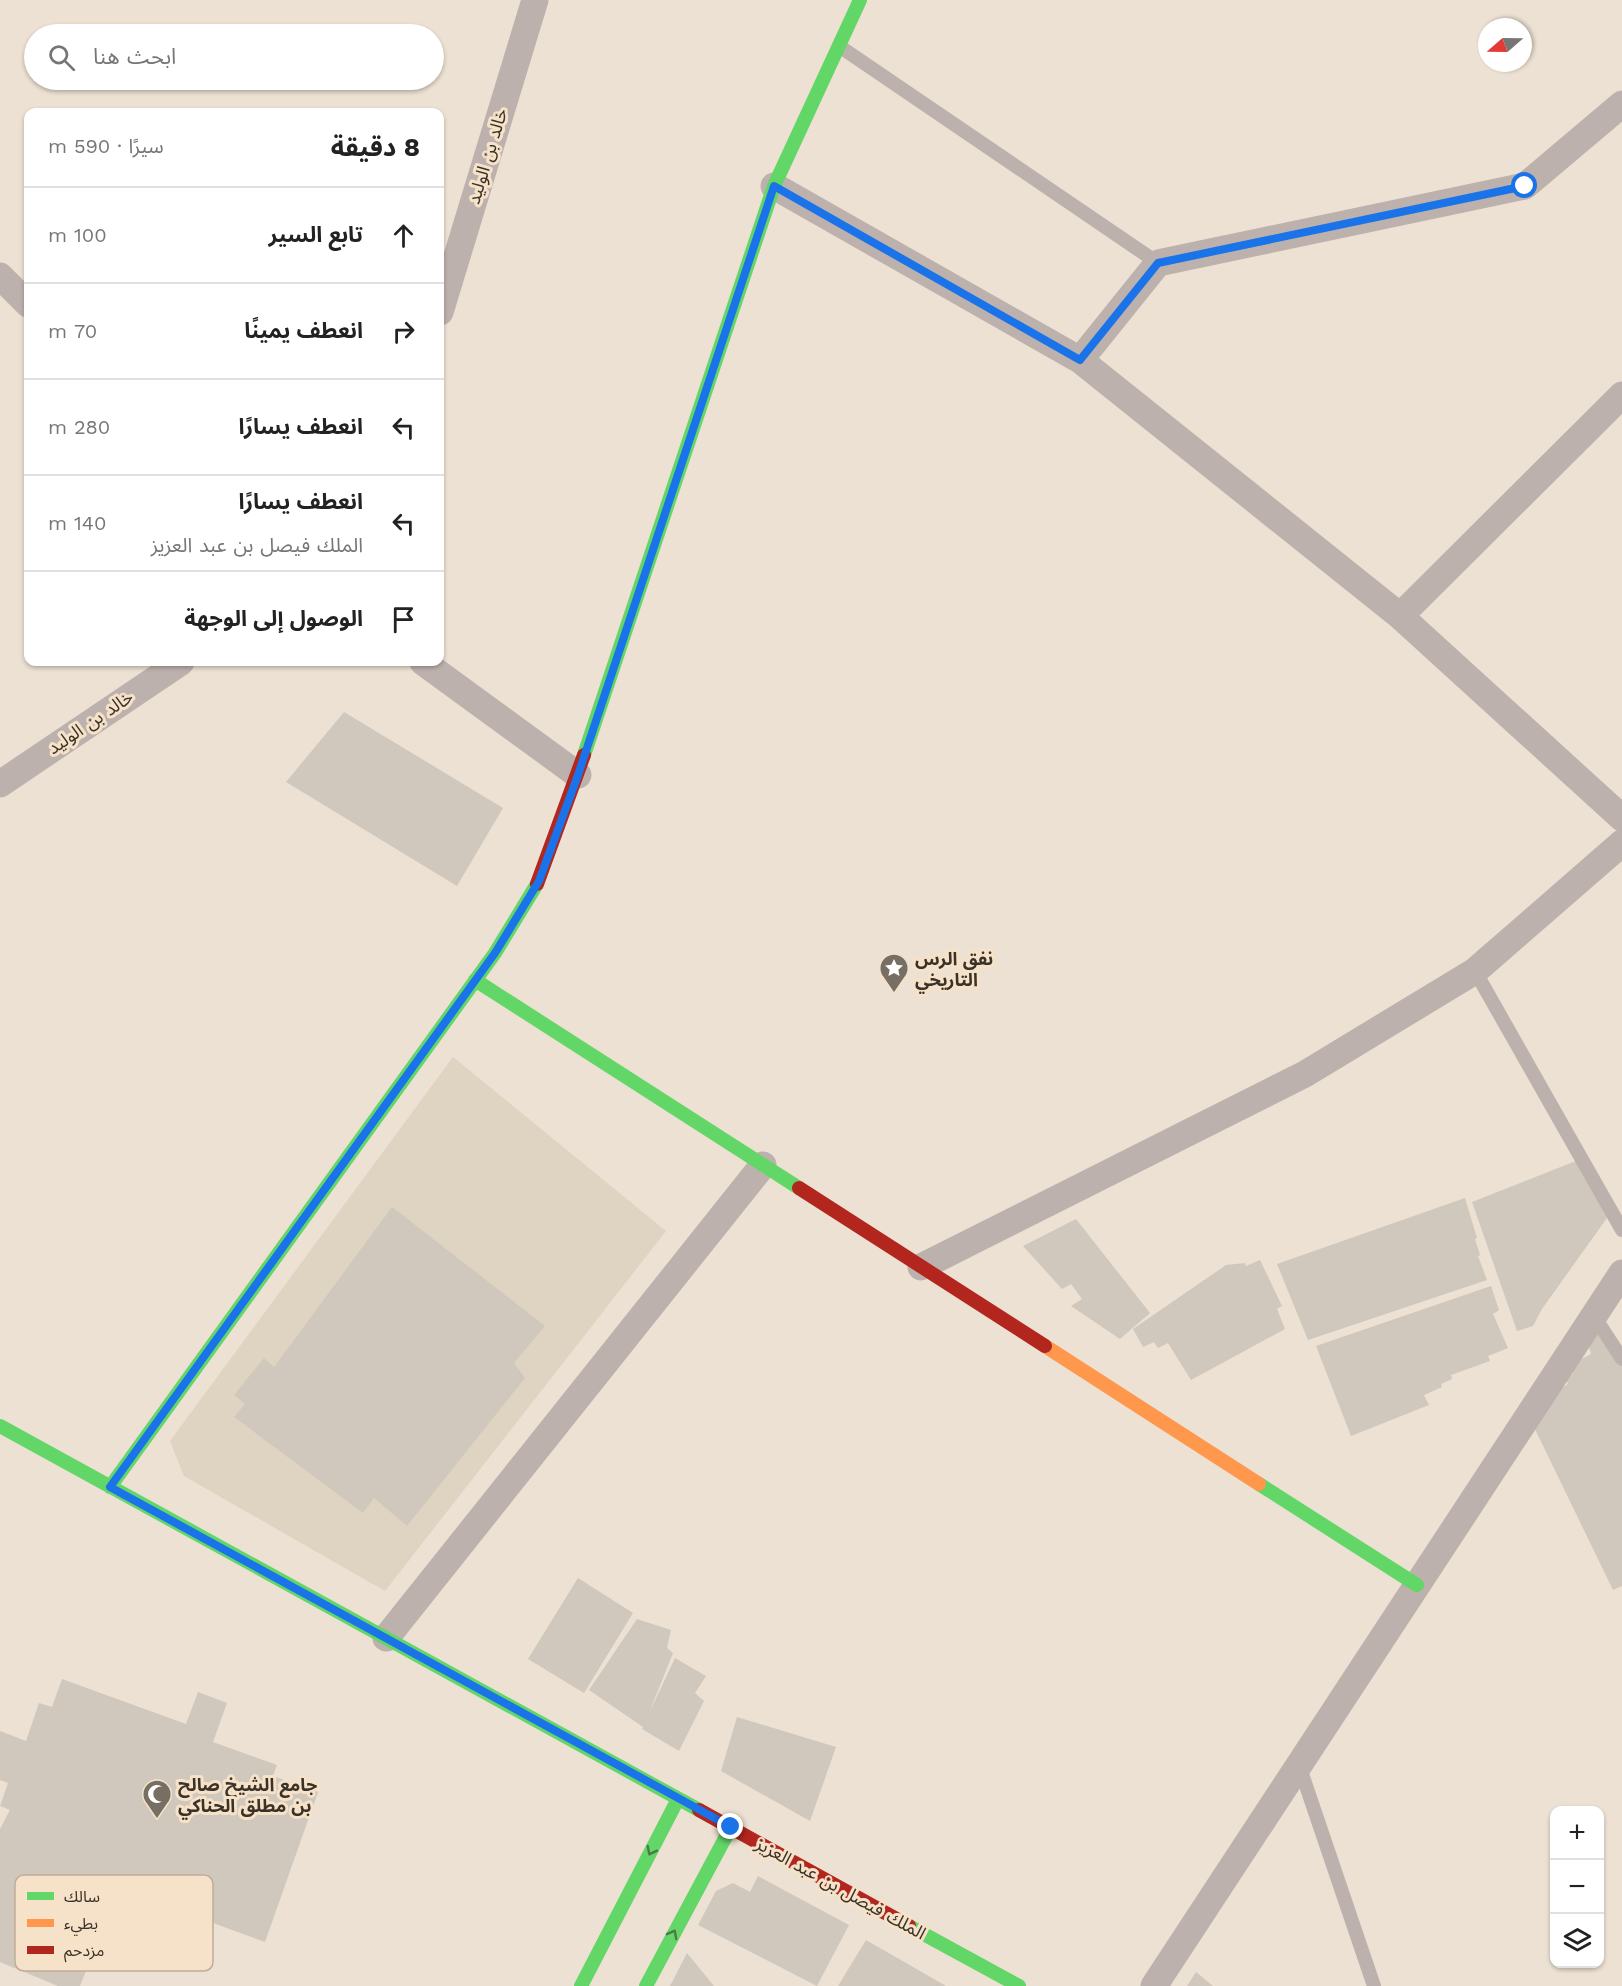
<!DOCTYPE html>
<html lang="ar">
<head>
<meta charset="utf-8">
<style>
  :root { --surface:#fff; --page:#f2f2f2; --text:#222; --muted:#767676; --line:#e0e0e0 }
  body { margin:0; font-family:"Work Sans","Noto Sans Arabic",sans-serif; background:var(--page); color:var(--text); direction:rtl }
  .controls { position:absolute; right:18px; bottom:18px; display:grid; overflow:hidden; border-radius:12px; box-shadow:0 2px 4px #0004 }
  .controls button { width:54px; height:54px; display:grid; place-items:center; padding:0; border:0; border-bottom:2px solid var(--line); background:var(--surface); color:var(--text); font:30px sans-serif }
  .compass { position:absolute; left:1478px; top:18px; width:54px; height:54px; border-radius:50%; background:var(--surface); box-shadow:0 2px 4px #0004; rotate:250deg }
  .stop { position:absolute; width:18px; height:18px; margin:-14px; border:4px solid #1a73e8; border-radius:50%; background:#fff }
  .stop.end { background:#1a73e8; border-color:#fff; box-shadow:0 2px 6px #0008 }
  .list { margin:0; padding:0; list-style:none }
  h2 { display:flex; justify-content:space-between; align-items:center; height:78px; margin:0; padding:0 24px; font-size:26px }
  h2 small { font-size:20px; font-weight:400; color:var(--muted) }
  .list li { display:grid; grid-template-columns:39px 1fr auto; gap:18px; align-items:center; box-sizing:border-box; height:96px; padding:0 24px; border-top:2px solid var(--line) }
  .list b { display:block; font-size:22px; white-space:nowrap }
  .list p { margin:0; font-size:20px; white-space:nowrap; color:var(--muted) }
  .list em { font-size:20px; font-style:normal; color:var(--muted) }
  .icon { flex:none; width:33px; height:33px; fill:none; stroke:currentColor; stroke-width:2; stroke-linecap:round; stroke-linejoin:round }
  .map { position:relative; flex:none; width:1622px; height:1986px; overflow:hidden; direction:ltr }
  .search { position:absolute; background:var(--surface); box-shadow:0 2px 4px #0004; left:24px; top:24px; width:420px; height:66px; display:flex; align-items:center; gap:15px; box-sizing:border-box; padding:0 21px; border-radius:33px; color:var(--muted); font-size:22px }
  .panel { position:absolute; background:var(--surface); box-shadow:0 2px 4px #0004; left:24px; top:108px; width:420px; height:558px; border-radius:12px; direction:rtl }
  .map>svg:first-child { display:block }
  .education { fill:#ded4c1 }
  .building { fill:#d0c8bd }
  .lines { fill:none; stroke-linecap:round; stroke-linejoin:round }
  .lane { stroke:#bdb1ad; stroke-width:14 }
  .street { stroke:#bdb1ad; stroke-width:27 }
  .fast { stroke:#63d668; stroke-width:14 }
  .slow { stroke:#ff974d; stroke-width:14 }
  .jam { stroke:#b3261e; stroke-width:14 }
  .oneway { stroke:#4c7c45 }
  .route { stroke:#1a73e8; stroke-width:8 }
  .labels { text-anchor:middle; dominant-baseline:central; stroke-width:6; stroke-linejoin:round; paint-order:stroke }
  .street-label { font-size:18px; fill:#3a3228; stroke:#f6e2c8 }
  .poi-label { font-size:18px; font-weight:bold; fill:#3a3228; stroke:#f6e2c8; text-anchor:start }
  .key { fill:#f6e2c8; stroke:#bead98; stroke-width:1.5 }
  .key-label { font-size:16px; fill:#3a3228 }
</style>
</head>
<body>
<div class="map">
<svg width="1622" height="1986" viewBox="0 0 1622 1986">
  <rect width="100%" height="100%" fill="#ece1d2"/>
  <path class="education" d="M453 1057 666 1231 385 1591 184 1476 170 1441Z"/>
  <path class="building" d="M344 712 503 808 457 886 286 782Z
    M1586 1157 1612 1211 1542 1309 1533 1326 1517 1331 1472 1202Z
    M1465 1198 1477 1238 1475 1239 1480 1255 1478 1256 1487 1280 1308 1340 1277 1264Z
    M392 1207 545 1326 514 1363 525 1378 407 1526 374 1498 363 1513 234 1417 245 1404 234 1395 264 1358 274 1367Z
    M1076 1219 1150 1313 1120 1339 1071 1306 1082 1299 1071 1284 1062 1289 1023 1246Z
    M1260 1260 1282 1306 1277 1309 1285 1329 1191 1380 1168 1343 1158 1348 1154 1342 1143 1347 1133 1329 1226 1265 1245 1263 1246 1266Z
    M1491 1286 1499 1310 1493 1314 1508 1348 1488 1356 1490 1361 1451 1375 1452 1379 1441 1384 1442 1387 1424 1395 1429 1405 1351 1436 1316 1346Z
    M1607 1324 1622 1348V1586L1613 1590 1531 1421 1548 1396 1568 1384 1565 1378 1573 1374 1569 1366 1591 1354 1588 1344Z
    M578 1578 633 1613 584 1693 528 1659Z
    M637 1619 671 1630 667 1648 673 1653 649 1713 675 1658 706 1676 695 1693 704 1701 679 1751 642 1729 643 1727 589 1690Z
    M62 1679 186 1724 198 1692 227 1703 213 1742 277 1765 273 1776 318 1792 265 1942 156 1902 145 1935 106 1921 80 1986H58L0 1962V1829L10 1810 0 1806 8 1783 0 1780V1731L26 1741 39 1703 52 1707Z
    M737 1717 836 1747 810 1821 721 1771Z
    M758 1876 849 1925 817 1986 698 1925 716 1891 733 1883 750 1892Z
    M866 1940 946 1986H838Z
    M687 1953 714 1986H670Z
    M1196 1972 1213 1986H1187Z"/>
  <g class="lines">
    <path class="lane" d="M839 46 1158 263
      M1475 971 1622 1230
      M1594 1316 1622 1359
      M1299 1765 1374 1986"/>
    <path class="street" d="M774 186 1080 360 1400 616 1622 818
      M0 276 28 304
      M440 312 535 0
      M1080 360 1158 263 1525 186 1622 104
      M1400 616 1622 395
      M423 662 578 775
      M0 784 181 662
      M921 1267 1305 1074 1475 971 1622 843
      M386 1638 763 1165
      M1154 1986 1622 1273"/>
    <path class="fast" d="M584 755 774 186 860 0
      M475 980 799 1188
      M0 1426 699 1810
      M1259 1484 1417 1585
      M110 1487 495 953 537 884
      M909 1926 1019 1986
      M581 1986 678 1799
      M646 1986 731 1827"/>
    <path class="slow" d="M1045 1346 1259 1484"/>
    <path class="jam" d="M537 884 584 755
      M799 1188 1045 1346
      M699 1810 909 1926"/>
  </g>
  <defs><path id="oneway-chevron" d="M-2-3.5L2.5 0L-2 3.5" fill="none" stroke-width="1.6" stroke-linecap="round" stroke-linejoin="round" transform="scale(1.5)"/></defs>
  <g class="oneway">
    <use href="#oneway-chevron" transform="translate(651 1851) rotate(117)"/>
    <use href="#oneway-chevron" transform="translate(673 1934) rotate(-62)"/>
  </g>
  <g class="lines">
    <path class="route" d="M731 1827 110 1487 495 953 539 881 578 775 774 186 1080 360 1158 263 1525 186"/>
  </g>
  <defs>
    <g id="sight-pin" transform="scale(1.5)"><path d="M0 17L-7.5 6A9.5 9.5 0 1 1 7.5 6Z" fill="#786f64" stroke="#f6e2c8"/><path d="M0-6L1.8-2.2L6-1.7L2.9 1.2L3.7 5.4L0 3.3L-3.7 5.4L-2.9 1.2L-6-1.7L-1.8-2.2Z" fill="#fff"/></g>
    <g id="mosque-pin" transform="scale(1.5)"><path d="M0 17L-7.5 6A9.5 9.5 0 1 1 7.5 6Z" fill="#786f64" stroke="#f6e2c8"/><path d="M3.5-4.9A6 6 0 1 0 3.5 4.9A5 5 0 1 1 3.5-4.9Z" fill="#fff"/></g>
  </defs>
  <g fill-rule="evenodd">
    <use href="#sight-pin" x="894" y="968"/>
    <use href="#mosque-pin" x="157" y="1794"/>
  </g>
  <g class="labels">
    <g class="street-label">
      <text transform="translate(487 156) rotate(-73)">خالد بن الوليد</text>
      <text transform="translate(90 722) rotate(-34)">خالد بن الوليد</text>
      <text transform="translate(841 1888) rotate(29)">الملك فيصل بن عبد العزيز</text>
    </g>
    <g class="poi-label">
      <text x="915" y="958">نفق الرس<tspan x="915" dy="21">التاريخي</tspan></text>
      <text x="178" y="1784">جامع الشيخ صالح<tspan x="178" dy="21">بن مطلق الحناكي</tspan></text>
    </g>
  </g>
  <rect x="15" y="1875" width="198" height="96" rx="9" class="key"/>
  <rect x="27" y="1892" width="27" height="8" fill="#63d668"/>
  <rect x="27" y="1919" width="27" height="8" fill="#ff974d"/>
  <rect x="27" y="1946" width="27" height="8" fill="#b3261e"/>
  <g class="key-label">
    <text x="64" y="1902">سالك</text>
    <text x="64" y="1929">بطيء</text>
    <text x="64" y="1956">مزدحم</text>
  </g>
</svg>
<div class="controls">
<button>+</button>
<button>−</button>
<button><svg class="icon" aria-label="layers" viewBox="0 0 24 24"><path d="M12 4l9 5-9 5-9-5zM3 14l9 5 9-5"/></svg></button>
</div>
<svg class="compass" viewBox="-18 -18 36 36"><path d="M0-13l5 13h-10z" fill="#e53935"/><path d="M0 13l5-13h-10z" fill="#767676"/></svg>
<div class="stop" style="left:1525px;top:186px"></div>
<div class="stop end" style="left:731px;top:1827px"></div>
<div class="search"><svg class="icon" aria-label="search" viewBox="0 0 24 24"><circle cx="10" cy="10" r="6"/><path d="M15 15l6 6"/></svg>ابحث هنا</div>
<section class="panel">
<h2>8 دقيقة<small>سيرًا · 590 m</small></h2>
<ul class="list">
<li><svg class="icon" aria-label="ahead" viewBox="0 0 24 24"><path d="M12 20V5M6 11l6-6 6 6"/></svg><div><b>تابع السير</b></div><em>100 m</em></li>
<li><svg class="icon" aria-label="right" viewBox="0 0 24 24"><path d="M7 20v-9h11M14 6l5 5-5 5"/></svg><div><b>انعطف يمينًا</b></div><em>70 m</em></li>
<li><svg class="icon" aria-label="left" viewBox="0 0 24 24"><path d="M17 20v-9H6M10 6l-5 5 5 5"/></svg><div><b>انعطف يسارًا</b></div><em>280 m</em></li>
<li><svg class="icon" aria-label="left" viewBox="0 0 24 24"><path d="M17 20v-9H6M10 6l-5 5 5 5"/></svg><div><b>انعطف يسارًا</b><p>الملك فيصل بن عبد العزيز</p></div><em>140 m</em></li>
<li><svg class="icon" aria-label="arrive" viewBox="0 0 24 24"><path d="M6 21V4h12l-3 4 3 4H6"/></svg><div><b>الوصول إلى الوجهة</b></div></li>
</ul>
</section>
</div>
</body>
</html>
